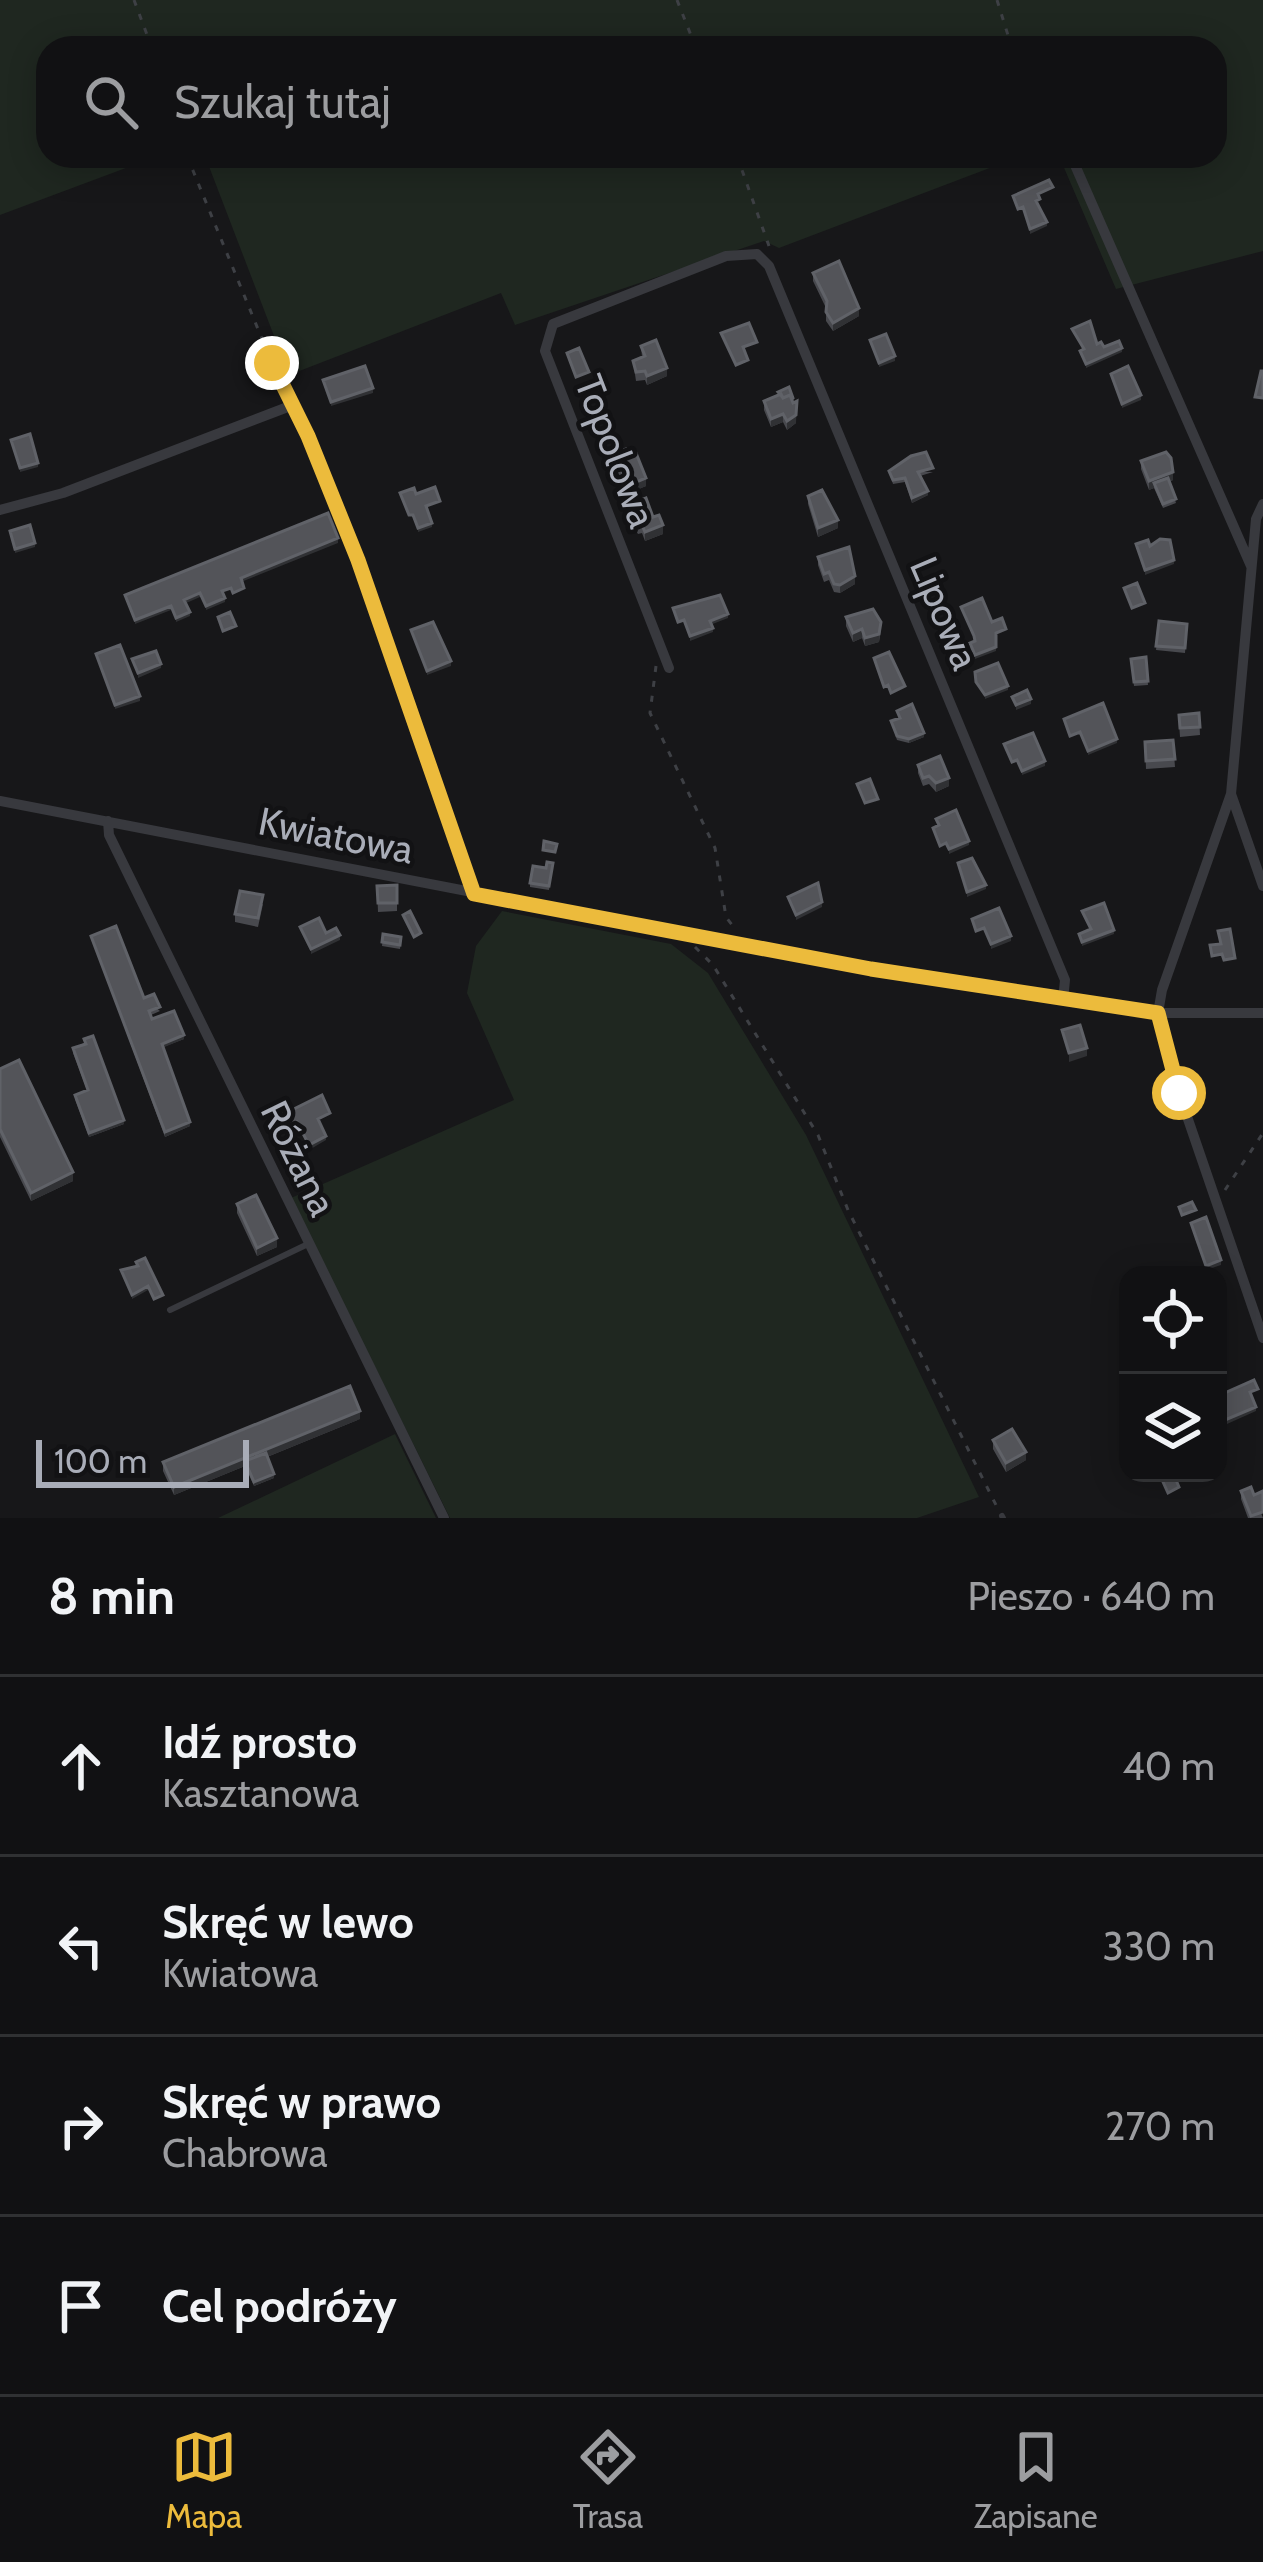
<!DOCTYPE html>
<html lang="pl">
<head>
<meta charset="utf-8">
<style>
  :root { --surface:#111113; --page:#1e1f21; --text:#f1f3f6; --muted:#9c9da0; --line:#303133; --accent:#ecbb3c }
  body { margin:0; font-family:Cabin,sans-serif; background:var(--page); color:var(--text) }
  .controls { position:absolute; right:36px; bottom:36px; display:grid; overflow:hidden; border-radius:24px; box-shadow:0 6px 30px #0003 }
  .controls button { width:108px; height:108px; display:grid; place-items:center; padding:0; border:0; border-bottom:3px solid var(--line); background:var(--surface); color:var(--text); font:60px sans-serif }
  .scale { position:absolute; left:36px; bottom:30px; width:213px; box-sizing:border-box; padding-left:12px; border:6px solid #a9adb8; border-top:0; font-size:33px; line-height:42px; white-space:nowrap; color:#a9adb8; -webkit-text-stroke:9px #121214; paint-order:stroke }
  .stop { position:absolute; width:36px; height:36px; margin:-27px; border:9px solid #ecbb3c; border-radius:50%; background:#fff }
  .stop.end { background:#ecbb3c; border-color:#fff; box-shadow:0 3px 12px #0008 }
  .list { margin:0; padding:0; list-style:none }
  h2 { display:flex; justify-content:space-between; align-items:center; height:156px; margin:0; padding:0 48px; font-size:51px }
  h2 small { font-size:39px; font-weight:400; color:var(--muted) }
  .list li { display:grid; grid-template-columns:78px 1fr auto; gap:36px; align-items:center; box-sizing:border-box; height:180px; padding:0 48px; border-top:3px solid var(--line) }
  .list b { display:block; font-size:45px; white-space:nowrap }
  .list p { margin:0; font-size:39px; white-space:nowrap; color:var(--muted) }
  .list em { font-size:39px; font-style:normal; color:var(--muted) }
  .icon { flex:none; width:66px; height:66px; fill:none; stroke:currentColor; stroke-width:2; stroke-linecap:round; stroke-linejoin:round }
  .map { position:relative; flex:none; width:1263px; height:1518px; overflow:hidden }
  .search { position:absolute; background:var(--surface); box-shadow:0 6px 30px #0003; left:36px; right:36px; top:36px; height:132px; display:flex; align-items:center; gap:30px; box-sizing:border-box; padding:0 42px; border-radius:36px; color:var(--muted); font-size:45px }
  .sheet { height:876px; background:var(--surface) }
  nav { display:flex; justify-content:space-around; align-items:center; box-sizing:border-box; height:168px; border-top:3px solid var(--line); background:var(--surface); font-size:33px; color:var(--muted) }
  nav a { display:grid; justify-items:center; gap:6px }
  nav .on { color:var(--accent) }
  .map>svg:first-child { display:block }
  .green { fill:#1f2720 }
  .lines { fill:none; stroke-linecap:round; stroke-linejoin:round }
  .path { stroke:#3e4045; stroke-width:3; stroke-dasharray:6 9; stroke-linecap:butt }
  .service { stroke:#38393e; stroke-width:6 }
  .minor { stroke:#38393e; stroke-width:10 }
  .wall { fill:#48494e }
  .shaded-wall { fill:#303134 }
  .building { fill:#535459; stroke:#606268; stroke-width:3 }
  .route { stroke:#ecbb3c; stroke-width:15 }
  .labels { text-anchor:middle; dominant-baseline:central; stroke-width:9; stroke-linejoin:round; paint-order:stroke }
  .street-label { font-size:39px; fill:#a9adb8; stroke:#121214 }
</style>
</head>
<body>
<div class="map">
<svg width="1263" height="1518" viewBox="0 0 1263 1518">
  <rect width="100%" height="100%" fill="#171719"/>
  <path class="green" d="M0 0H1263V251L1116 289 1059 156H1215V48H48V156H158L0 215Z
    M205 156H1021L779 248 764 241 515 325 501 293 289 375Z
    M502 911 671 944 708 973 806 1135 979 1497 917 1518H450L291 1198 514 1100 467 993 476 946Z
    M395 1434 436 1518H218Z"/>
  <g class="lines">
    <path class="path" d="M134 0 152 48
      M677 0 696 48
      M997 0 1012 48
      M187 156 267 351
      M737 156 769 246
      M656 666 650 713 715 848 726 917 736 930
      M695 947 713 965 818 1135 848 1210 997 1507
      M1225 1190 1263 1133"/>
    <path class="service" d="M170 1310 308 1244
      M1002 1516 1003 1518"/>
    <path class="minor" d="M1071 156 1251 566
      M272 363 308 435 358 559 474 894
      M1263 504 1256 519 1231 794 1162 990 1158 1013 1179 1093 1263 1338
      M0 510 63 493 293 405
      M669 668 545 351 553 324 726 256 757 254 769 266 1065 980 1063 1000
      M1231 794 1263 886
      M0 801 871 969 1158 1013H1263
      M108 821 109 835 444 1518"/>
  </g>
  <path class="wall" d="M813 273 859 316 833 331 826 321V308L813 281Z
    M641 346 667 376 647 385 645 380 636 381 633 361 642 357Z
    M778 392 793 398 796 423 787 430 783 422 771 427 764 410V401L778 396Z
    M613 454 646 486 629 493 613 463Z
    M1141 461 1173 480 1169 482 1176 503 1163 508 1154 488 1149 490 1141 469Z
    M889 471 933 472 920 476 928 495 912 503 905 482 893 484Z
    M808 496 838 528 818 537 808 504Z
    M633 503 653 517 663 534 645 541 642 533 638 534 635 529 637 520 633 511Z
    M818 557 855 584 840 593 834 592 829 580 824 582 818 565Z
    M846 617 881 630 879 642 865 646 862 638 853 642 846 626Z
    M1159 621 1187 624 1185 653 1156 650Z
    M1146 657 1148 685 1134 686 1131 659Z
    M897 711 924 737 909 743 897 740 891 721 899 718Z
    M1199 713 1200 735 1180 737 1179 723Z
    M1173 740 1175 767 1146 769 1145 742Z
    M918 765 949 786 936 792 929 784 923 786 918 773Z
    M553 863 549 890 530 887V883Z
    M397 885V911L378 912 377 886Z
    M263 904 258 927 235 922V914Z
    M383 934 401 941 400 949 382 946Z
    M91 936 144 998 160 1011 151 1015 152 1019 184 1039 163 1047 190 1126 165 1137Z
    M84 1043H85L124 1124 89 1137 75 1099V1095L87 1090 73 1053V1048Z
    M0 1069 73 1181 31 1201 0 1137Z
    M237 1204 277 1247 257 1256 237 1213Z
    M360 1419 267 1457 274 1478 254 1486 245 1466 174 1495 163 1471V1462Z
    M993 1440 1026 1460 1006 1472 993 1449Z
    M1241 1491 1254 1495 1263 1518H1248L1241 1499Z"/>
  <path class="shaded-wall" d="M1047 222V226L1030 234V229Z
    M859 308V316L833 331V323Z
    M1122 348V352L1086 368V364Z
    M895 356V361L879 367V363Z
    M667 368V376L647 385V376Z
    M373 388V393L331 406V402Z
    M1141 395V400L1122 408V404Z
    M797 401 796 423 787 430V421Z
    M783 414V422L771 427V419Z
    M38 463V467L20 472V468Z
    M1173 472V480L1156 487 1154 483V488L1149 490V481Z
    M646 478V486L629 493V485Z
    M928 491V495L912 503V498Z
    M838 520V528L818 537V528Z
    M432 523V527L418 532V528Z
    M663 525V534L645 541V532Z
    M338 538V543L241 582V578Z
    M35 543V547L15 553V549Z
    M1174 560V564L1145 575V570Z
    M855 576V584L840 593V585Z
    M200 593V597L184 604V600Z
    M225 598V602L206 610V606Z
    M171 606V610L135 624V620Z
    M190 612V616L176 622V618Z
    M728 614V618L710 625V621Z
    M881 622 879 642 865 646V638Z
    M713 628V632L690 641V636Z
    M862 629V638L853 642V633Z
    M996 647V651L975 659V655Z
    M451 661V666L427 675V671Z
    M161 664V668L138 678V673Z
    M1008 686V690L985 699V695Z
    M140 696V701L115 709V705Z
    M1031 699V704L1016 710V705Z
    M924 733V737L909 743V739Z
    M1117 739V743L1088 755V751Z
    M1045 761V766L1022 775V771Z
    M949 778V786L936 792V783Z
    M969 841V845L949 854V849Z
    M986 885V889L967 897V892Z
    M822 902V907L796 920V915Z
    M1114 930V934L1082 946V942Z
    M340 935V940L311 954V949Z
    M1011 936V941L991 949V944Z
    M184 1035V1039L162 1048V1044Z
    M1087 1048V1056L1069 1062V1053Z
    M124 1120V1124L89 1137V1133Z
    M190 1122V1126L165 1137V1132Z
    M326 1136V1140L309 1150V1145Z
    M73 1172V1181L31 1201V1193Z
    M277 1238V1247L257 1256V1248Z
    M1221 1260V1265L1206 1270V1266Z
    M148 1286V1290L132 1299V1295Z
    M1256 1407V1411L1218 1428V1423Z
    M360 1411V1419L247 1465 245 1461V1466L174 1495V1487Z
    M1026 1452V1460L1006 1472V1463Z
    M274 1474V1478L254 1486V1482Z"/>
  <path class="building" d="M1049 180 1053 187 1038 194 1040 199 1036 201 1047 222 1030 229 1023 207 1018 209 1013 196Z
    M839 261 859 308 833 323 826 312 827 301 813 273Z
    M1090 321 1097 344 1101 342 1104 347 1119 341 1122 348 1086 364 1080 351 1084 349 1072 329Z
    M749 323 757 342 743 347 748 360 736 365 721 333Z
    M886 334 895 356 879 363 870 340Z
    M656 340 667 368 647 376 645 371 636 372 633 361 645 356 641 346Z
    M579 348 589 372 576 377 567 353Z
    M365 366 373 388 331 402 323 380Z
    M1128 366 1141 395 1122 404 1111 374Z
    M1261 371H1263V398L1255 397Z
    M789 387 793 398 792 399 790 395 783 398 778 392Z
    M781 394 783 398 790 395 793 403 797 401 796 415 787 421 783 414 771 419 764 401Z
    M30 434 38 463 20 468 11 440Z
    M626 449 629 456 636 453 646 478 629 485 613 454Z
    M926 452 933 468 918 472 928 491 912 498 905 478 893 480 889 471 911 456Z
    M1166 452 1171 458 1173 472 1149 481 1141 461Z
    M1168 478 1176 499 1163 504 1154 483Z
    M435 487 440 501 426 506 432 523 418 528 413 515H409L400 493 414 488 416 494Z
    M822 490 838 520 818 528 808 496Z
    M646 498 653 517 659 515 663 525 645 532 642 525 638 526 635 520 639 519 633 503Z
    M328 513 338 538 241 578 244 588 233 593 231 588 222 591 225 598 206 606 200 593 184 600 190 612 176 618 171 606 135 620 125 595Z
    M30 525 35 543 15 549 10 531Z
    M1160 539 1170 540 1174 560 1145 570 1136 544 1148 540 1150 546Z
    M849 547 855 576 840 585 834 584 829 572 824 574 818 557Z
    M1137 583 1145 603 1132 608 1124 588Z
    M720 595 728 614 710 621 713 628 690 636 684 620 678 622 673 608Z
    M982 598 992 622 1002 618 1006 629 996 633V647L975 655 970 643 975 641 974 636 961 607Z
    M873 609 881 622 879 634 865 638 862 629 853 633 846 617Z
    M230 612 236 626 223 631 218 617Z
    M1159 621 1187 624 1185 648 1156 646Z
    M433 622 451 661 427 671 411 630Z
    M120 645 140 696 115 705 96 654Z
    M156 651 161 664 138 673 132 659Z
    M889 652 905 686 891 693 888 685 884 687 874 658Z
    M1146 657 1148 681 1134 682 1131 659Z
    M998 663 1008 686 985 695 976 682 975 672Z
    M1027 690 1031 699 1016 705 1012 697Z
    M1103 703 1117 739 1088 751 1080 732 1070 736 1064 719Z
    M912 704 924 733 909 739 897 736 891 721 900 718 897 711Z
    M1199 713 1200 727 1180 728 1179 715Z
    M1033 733 1045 761 1022 771 1017 760 1012 762 1004 744Z
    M1173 740 1175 759 1146 761 1145 742Z
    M940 756 949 778 936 783 929 776 923 778 918 765Z
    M870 779 878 799 865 803 857 784Z
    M956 810 969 841 949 849 946 843 940 846 933 828 939 825 936 819Z
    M544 841 557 844 555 852 543 850Z
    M972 858 986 885 967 892 958 863Z
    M547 862 553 863 549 886 530 883 533 866 546 868Z
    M818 883 822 902 796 915 788 897Z
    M397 885V903H378L377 886Z
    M240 891 263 895 258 918 235 914Z
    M1104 903 1114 930 1082 942 1079 934 1091 929 1082 911Z
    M999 908 1011 936 991 944 984 928 976 931 972 919Z
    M410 911 421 933 414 937 403 915Z
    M319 918 326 933 336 928 340 935 311 949 300 927Z
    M116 926 144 998 154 994 160 1007 149 1011 152 1019 174 1011 184 1035 162 1044 190 1122 165 1132 91 936Z
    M1230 929 1235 958 1224 960 1222 954 1212 956 1210 945 1221 944 1218 931Z
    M383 934 401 937 400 945 382 942Z
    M1080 1025 1087 1048 1069 1053 1062 1030Z
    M93 1036 124 1120 89 1133 75 1095 88 1090 73 1048 86 1044 84 1039Z
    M19 1060 73 1172 31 1193 0 1129V1069Z
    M322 1095 330 1113 318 1119 326 1136 309 1145 297 1122 288 1127 282 1115Z
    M256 1195 277 1238 257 1248 237 1204Z
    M1192 1202 1196 1210 1182 1215 1179 1207Z
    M1206 1217 1221 1260 1206 1266 1191 1223Z
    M145 1258 163 1295 154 1299 148 1286 132 1295 121 1270 138 1266 136 1262Z
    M1254 1380 1258 1389 1250 1392 1256 1407 1218 1423V1396Z
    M350 1386 360 1411 174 1487 163 1462Z
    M1012 1429 1026 1452 1006 1463 993 1440Z
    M266 1453 274 1474 254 1482 245 1461Z
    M1159 1473H1173L1179 1487 1168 1493Z
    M1251 1487 1254 1495 1263 1491V1512L1251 1516 1241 1491Z"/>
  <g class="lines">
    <path class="route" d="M272 363 308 436 358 560 474 894 871 969 1158 1013 1179 1093"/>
  </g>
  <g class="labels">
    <g class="street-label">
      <text transform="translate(616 451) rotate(69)">Topolowa</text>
      <text transform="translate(945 613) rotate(67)">Lipowa</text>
      <text transform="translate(336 835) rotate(11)">Kwiatowa</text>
      <text transform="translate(299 1158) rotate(64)">Różana</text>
    </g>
  </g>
</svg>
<div class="controls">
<button><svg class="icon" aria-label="locate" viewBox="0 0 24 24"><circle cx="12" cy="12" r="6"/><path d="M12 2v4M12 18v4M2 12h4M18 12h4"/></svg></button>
<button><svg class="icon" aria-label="layers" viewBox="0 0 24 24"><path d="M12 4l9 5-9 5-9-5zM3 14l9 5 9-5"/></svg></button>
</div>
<div class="scale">100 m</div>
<div class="stop" style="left:1179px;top:1093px"></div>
<div class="stop end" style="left:272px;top:363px"></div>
<div class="search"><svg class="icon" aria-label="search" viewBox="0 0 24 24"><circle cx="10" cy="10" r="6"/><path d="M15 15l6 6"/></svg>Szukaj tutaj</div>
</div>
<section class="sheet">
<h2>8 min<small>Pieszo · 640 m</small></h2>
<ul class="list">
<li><svg class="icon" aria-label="ahead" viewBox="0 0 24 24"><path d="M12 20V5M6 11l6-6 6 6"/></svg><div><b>Idź prosto</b><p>Kasztanowa</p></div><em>40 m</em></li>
<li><svg class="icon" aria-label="left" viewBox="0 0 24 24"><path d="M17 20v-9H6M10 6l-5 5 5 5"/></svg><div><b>Skręć w lewo</b><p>Kwiatowa</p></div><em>330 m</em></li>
<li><svg class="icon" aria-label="right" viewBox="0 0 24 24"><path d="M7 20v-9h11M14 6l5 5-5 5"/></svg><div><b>Skręć w prawo</b><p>Chabrowa</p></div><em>270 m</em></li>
<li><svg class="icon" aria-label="arrive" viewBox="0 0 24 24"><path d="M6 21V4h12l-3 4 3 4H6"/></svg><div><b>Cel podróży</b></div></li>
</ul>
</section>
<nav>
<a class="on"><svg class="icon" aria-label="map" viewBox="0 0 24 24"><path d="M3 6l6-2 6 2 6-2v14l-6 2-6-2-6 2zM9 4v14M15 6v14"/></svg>Mapa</a>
<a><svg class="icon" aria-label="directions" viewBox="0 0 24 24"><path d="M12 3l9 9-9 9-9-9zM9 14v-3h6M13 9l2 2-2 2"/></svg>Trasa</a>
<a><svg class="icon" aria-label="saved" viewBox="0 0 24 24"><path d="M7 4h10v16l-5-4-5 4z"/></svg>Zapisane</a>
</nav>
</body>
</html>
